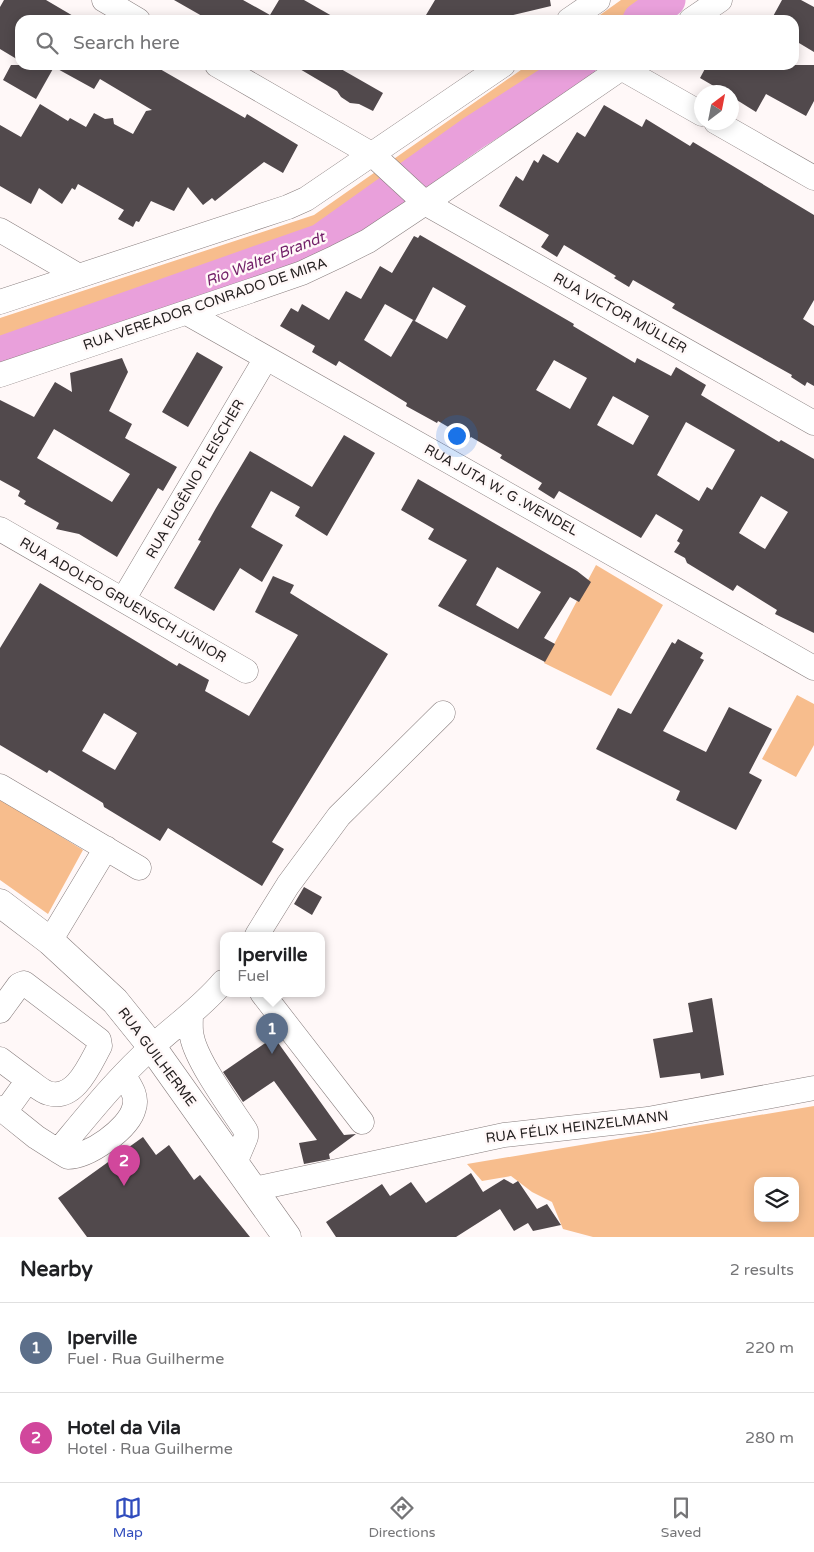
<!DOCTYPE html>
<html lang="en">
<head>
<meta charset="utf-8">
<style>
  :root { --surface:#fff; --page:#f2f2f2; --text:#202124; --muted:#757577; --line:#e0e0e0; --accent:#304cbd }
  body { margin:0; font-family:"Varela Round",sans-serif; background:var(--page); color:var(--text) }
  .controls { position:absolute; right:15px; bottom:15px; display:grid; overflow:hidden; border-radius:10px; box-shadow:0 2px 12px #0003 }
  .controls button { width:45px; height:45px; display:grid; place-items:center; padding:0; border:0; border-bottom:1px solid var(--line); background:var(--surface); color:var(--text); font:25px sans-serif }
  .compass { position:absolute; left:694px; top:85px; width:45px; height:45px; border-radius:50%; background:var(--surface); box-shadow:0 2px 12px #0003; rotate:32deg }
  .you { position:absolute; left:456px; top:435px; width:18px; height:18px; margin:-12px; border:4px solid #fff; border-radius:50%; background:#1a73e8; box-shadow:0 0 0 8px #1a73e833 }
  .badge { display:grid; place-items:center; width:32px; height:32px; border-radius:50%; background:var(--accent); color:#fff; font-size:16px; font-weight:700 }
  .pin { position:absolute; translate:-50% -41px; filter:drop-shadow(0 1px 2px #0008) }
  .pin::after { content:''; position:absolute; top:26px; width:18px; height:15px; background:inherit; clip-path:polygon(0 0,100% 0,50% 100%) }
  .popup { position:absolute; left:220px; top:932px; width:105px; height:65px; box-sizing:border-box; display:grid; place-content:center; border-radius:10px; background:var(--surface); filter:drop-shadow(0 1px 4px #0005); font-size:16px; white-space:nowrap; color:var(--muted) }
  .popup b { font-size:19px; color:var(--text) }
  .popup::after { content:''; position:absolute; left:50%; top:100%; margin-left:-10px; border:10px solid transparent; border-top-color:var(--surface) }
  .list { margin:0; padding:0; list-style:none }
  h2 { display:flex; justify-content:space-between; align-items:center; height:65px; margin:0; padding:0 20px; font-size:21px }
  h2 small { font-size:16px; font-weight:400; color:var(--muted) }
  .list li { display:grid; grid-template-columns:32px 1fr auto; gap:15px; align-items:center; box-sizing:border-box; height:90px; padding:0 20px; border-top:1px solid var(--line) }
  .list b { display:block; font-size:19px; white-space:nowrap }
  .list p { margin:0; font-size:16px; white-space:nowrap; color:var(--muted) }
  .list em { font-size:16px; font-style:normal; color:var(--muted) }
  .icon { flex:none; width:28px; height:28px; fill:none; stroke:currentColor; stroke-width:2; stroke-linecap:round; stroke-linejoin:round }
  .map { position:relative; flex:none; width:814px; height:1237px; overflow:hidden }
  .search { position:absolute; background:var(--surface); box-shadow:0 2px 12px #0003; left:15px; right:15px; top:15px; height:55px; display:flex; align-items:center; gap:12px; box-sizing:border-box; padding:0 18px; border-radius:15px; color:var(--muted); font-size:19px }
  .sheet { height:245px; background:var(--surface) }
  nav { display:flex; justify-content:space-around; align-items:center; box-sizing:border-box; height:70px; border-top:1px solid var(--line); background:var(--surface); font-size:14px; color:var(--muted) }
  nav a { display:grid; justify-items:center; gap:2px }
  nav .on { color:var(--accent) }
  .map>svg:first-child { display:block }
  .green { fill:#f7bd8d; fill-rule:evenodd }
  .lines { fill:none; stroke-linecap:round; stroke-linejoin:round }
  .river { stroke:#e9a0db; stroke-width:35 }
  .building { fill:#51494c; fill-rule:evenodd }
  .minor-casing { stroke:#877d7d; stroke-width:25 }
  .major-casing { stroke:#877d7d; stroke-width:29 }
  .minor { stroke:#fff; stroke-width:24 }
  .major { stroke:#fff; stroke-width:28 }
  .labels { text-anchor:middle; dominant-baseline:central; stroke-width:5; stroke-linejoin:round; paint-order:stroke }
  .street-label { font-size:14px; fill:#231f1f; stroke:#fff8f8 }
  .water-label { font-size:15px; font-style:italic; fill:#732069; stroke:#fff8f8 }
</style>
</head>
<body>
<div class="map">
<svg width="814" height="1237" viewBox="0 0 814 1237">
  <rect width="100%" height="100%" fill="#fff8f8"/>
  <path class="green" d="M621 0H685L655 20H593Z
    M528 65H589L309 254 0 359V318L314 215Z
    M596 565 663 605 611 696 544 663Z
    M797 695 814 704V745L796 777 762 759Z
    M0 799 83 850 48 914 0 880Z
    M814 1106V1237H593L563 1229 552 1202 532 1192 511 1176 482 1181 467 1164ZM758 1181H795V1218H758Z"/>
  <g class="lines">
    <path class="river" d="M640 20 668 0
      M0 354 321 241 473 133 579 65"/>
  </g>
  <path class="building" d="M4 0H46L80 20H20V61L0 49V7Z
    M174 0H243L270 15 279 0H304L339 20H209Z
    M435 0H550L551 6 492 20H423Z
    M782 0H801L814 7V52L794 40V20H771Z
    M11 65H153L245 118 247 114 298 145 283 173 264 162 215 201 212 198 203 205 188 187 174 211 151 201 139 222 136 221 133 227 118 219 124 210 78 184 75 190 72 188 62 204 39 188 31 204 0 186V125L21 137 40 104 68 121 70 118 86 127 94 113 105 119 113 118 114 124 133 134 146 111 152 110 100 79 94 89 54 67 36 99 3 80Z
    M293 65H334L383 93 373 111 359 104 350 103 341 97 337 91Z
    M707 65H814V101L806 116 766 94 756 112 732 97V92H724L700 78Z
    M604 105 642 127 646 119 690 146 693 142 814 215V300L803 319 814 326V386L807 382 805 386 791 377 792 375 672 308 675 304 633 280 629 287 614 278 616 276 564 245 557 257 541 247 549 235 499 206 516 176 523 181 534 160 538 163 543 154 558 163 577 132 585 137Z
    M420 235 574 324 573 326 635 363 637 358 671 376 676 367 706 385 701 395 779 442 781 440 814 459V633L775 614 777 610 737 585 733 591 687 563 685 558 674 552 680 543 677 541 683 530 656 514 641 538 559 491 554 499 538 489 542 483 500 458 502 455 471 437 469 439 438 421 437 423 406 406 407 403 339 361 336 366 312 352 315 346 280 326 291 308 298 312 302 304 329 320 346 291 361 299 380 266 392 273 414 236 418 238ZM433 287 466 306 447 339 413 320 391 357 364 340 385 304 415 321ZM554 360 587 378 570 409 536 390ZM613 396 649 416 633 445 597 425ZM686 422 735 450 712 490 707 487 699 501 657 475ZM761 496 788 512 765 549 739 533Z
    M197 352 223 367 188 427 162 412Z
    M122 358 128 372 109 411 132 424 125 438 177 467 163 491 158 488 117 557 79 534 56 529 59 523 24 504 26 501 18 496 20 491 0 480V400L34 417 55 382 72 392 70 373ZM54 429 130 474 112 502 37 458Z
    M344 435 375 453 327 536 295 516 300 507 271 491 251 527 283 545 262 582 240 568 214 611 174 588 201 541 198 540 216 508 250 451 312 487Z
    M418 479 577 571 591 582 579 602 570 597 544 638 555 644 545 662 438 606 467 560 428 539 434 529 401 510ZM497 567 541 592 518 629 476 605Z
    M273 576 294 585 290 593 388 654 272 842 284 849 262 886 168 828 160 841 104 807 103 803 49 770 47 773 0 745V648L40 583 177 666 179 663 209 680 205 691 249 716 298 635 255 612ZM104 713 137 733 115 770 82 751Z
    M678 639 703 653 700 658 704 660 663 731 706 752 729 707 772 729 749 773 762 780 736 830 676 800 680 791 596 749 618 708 631 714 672 642 675 644Z
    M304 887 322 897 312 915 294 904Z
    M712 998 724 1075 701 1079 700 1073 660 1078 653 1039 693 1032 688 1003Z
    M274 1037 344 1135 356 1134 329 1154 330 1159 304 1164 299 1143 317 1140 274 1081 243 1102 223 1072Z
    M143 1137 156 1155 169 1145 194 1180 200 1175 250 1237H87L58 1198Z
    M471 1173 483 1192 504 1179 513 1184 518 1181 537 1209 547 1204 561 1225 533 1231 528 1223 514 1231 500 1209 456 1237H336L326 1222 382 1184 390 1196 411 1182 426 1203Z"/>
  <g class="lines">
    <g class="minor-casing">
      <path id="minor" d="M104 0 138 20
        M569 20 598 0
        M691 20 720 0
        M217 65 373 155 425 203 814 423
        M621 68 702 114
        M716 122 814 178
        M0 230 79 276
        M0 302 288 207 306 199 503 65
        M187 313 814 668
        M0 375 250 291 302 273 336 257 368 241 425 203 626 65
        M0 529 246 671
        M123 600 266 358
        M0 786 139 868
        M257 935 288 885 339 816 443 713
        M50 941 106 848
        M262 993 362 1122
        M0 1011 19 985 24 983 99 1040 100 1046C90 1064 75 1102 48 1093 41 1091 34 1084 28 1080L5 1112
        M191 1014C191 1021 190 1030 192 1037 197 1062 231 1108 246 1131V1137L235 1163
        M0 1059 28 1080
        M0 1108 36 1137 58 1151C88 1115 118 1077 153 1046 176 1025 202 1007 223 982
        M58 1151 68 1157C88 1157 129 1129 134 1108 138 1096 130 1086 124 1076
        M254 1189 504 1135 648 1119 814 1088"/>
    </g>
    <g class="major-casing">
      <path id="major" d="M0 903 50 941 115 1001 152 1047 287 1237"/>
    </g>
    <use href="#minor" class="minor"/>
    <use href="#major" class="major"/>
  </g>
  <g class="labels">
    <g class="street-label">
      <text transform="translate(205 304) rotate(-19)">RUA VEREADOR CONRADO DE MIRA</text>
      <text transform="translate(620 313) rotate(29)">RUA VICTOR MÜLLER</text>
      <text transform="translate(195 479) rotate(-60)">RUA EUGÊNIO FLEISCHER</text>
      <text transform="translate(501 490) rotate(29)">RUA JUTA W. G .WENDEL</text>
      <text transform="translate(123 600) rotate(30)">RUA ADOLFO GRUENSCH JÚNIOR</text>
      <text transform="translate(157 1057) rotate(53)">RUA GUILHERME</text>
      <text transform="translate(577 1127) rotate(-7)">RUA FÉLIX HEINZELMANN</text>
    </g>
    <g class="water-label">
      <text transform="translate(265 259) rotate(-21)">Rio Walter Brandt</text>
    </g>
  </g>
</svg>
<div class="controls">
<button><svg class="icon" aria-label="layers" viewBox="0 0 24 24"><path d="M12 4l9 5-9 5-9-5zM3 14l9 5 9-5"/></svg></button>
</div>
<svg class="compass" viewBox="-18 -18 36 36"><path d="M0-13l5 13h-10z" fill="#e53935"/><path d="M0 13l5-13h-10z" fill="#757577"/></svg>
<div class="you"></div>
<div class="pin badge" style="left:272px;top:1054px;background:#5c6f8a">1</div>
<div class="popup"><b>Iperville</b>Fuel</div>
<div class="pin badge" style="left:124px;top:1186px;background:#d1479c">2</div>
<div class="search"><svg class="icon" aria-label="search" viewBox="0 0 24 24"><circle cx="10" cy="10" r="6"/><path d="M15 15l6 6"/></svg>Search here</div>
</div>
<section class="sheet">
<h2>Nearby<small>2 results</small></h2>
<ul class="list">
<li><span class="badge" style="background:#5c6f8a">1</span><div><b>Iperville</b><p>Fuel · Rua Guilherme</p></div><em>220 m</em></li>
<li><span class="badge" style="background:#d1479c">2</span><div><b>Hotel da Vila</b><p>Hotel · Rua Guilherme</p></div><em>280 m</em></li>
</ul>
</section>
<nav>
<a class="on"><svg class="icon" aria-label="map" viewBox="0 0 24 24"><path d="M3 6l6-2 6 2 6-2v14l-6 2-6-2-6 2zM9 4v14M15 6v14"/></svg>Map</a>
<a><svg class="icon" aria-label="directions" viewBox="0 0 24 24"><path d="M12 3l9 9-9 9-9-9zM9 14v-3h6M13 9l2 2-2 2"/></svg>Directions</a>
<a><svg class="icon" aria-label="saved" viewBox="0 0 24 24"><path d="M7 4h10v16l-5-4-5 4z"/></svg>Saved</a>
</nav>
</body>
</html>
